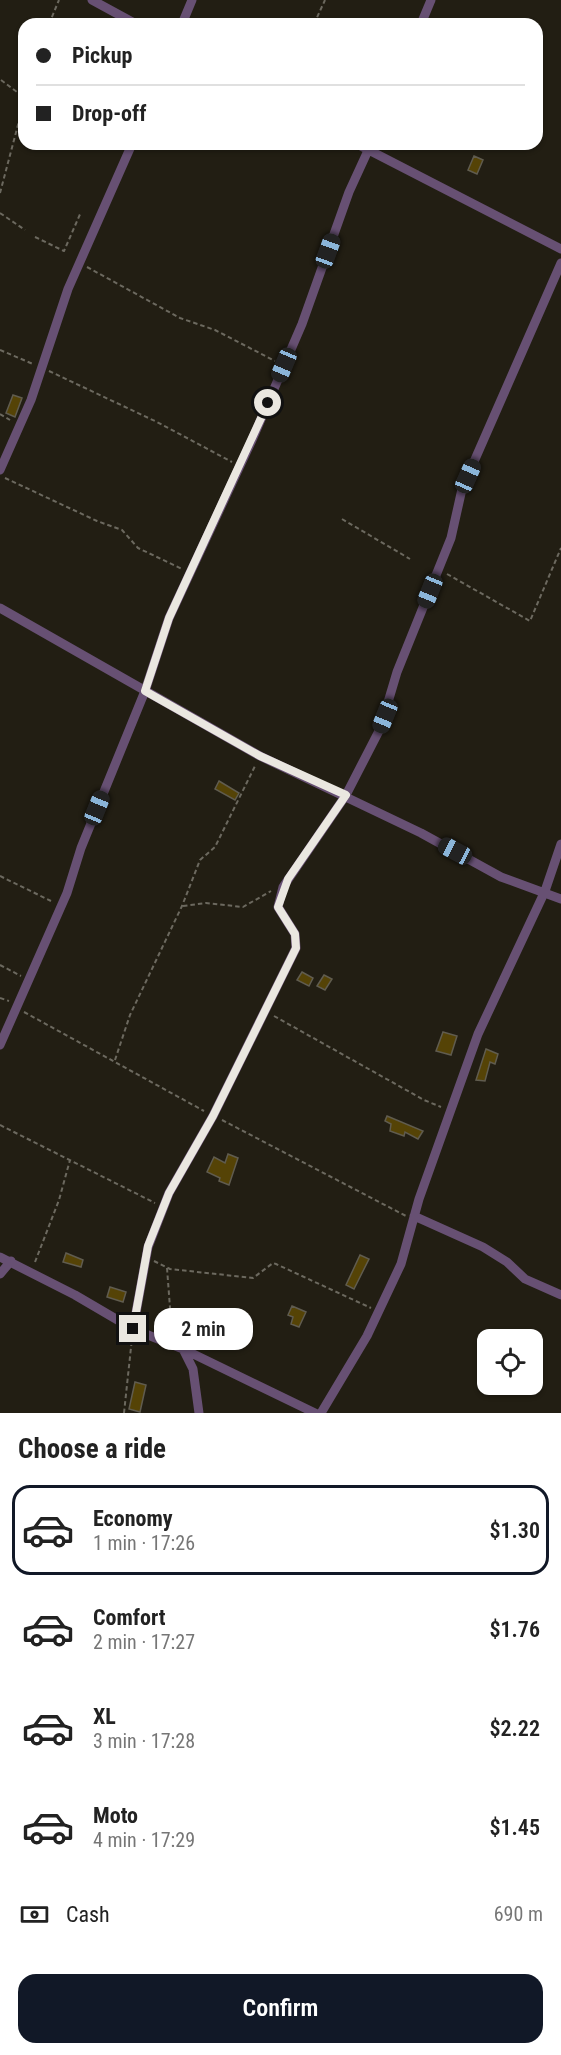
<!DOCTYPE html>
<meta charset="utf-8">
<style>
:root{--surface:#fff;--page:#f6f6f6;--text:#222;--muted:#767676;--line:#e0e0e0;--accent:#111827}
body{margin:0;font-family:"Roboto Condensed",sans-serif;background:var(--page);color:var(--text);height:100vh;display:flex;flex-direction:column;font-size:22px;white-space:nowrap}
*{box-sizing:border-box;margin:0}
p{font-size:20px;color:var(--muted)}
.icon{flex:none;width:33px;height:33px;fill:none;stroke:currentColor;stroke-width:2;stroke-linecap:round;stroke-linejoin:round}
.map{position:relative;height:1413px;overflow:hidden}
.details{display:flex;flex-direction:column;background:var(--surface);flex:1}
.details>*{flex:none}
.top-card{position:absolute;left:18px;top:18px;width:525px;height:132px;border-radius:18px;box-shadow:0 2px 4px #0004;display:grid;align-content:center;height:132px;padding:0 18px;background:var(--surface)}
.fabs{position:absolute;left:477px;top:1329px;display:grid;gap:12px}
.fabs a{display:grid;place-items:center;width:66px;height:66px;border-radius:12px;background:var(--surface);box-shadow:0 2px 4px #0004;font-size:30px}
.end{position:absolute;width:27px;height:27px;margin:-14px;border:8px solid #eae7e0;background:#111;box-shadow:0 0 0 3px #111}
.from{border-radius:50%}
.bubble{position:absolute;height:42px;border-radius:18px;background:var(--surface);box-shadow:0 2px 4px #0004;font-size:20px;font-weight:600;line-height:42px;text-align:center}
.car{position:absolute;width:18px;height:36px;margin:-18px -9px;border-radius:8px;box-shadow:0 0 4px 2px #0007;background:linear-gradient(#222 24%,#8ab4d8 0 40%,#222 0 76%,#8ab4d8 0 86%,#222 0)}
.top-card b{display:flex;align-items:center;gap:21px;height:57px;font-size:22px}
.top-card b+b{border-top:2px solid var(--line)}
.top-card i{width:15px;height:15px;background:var(--text)}
ul{padding:0;list-style:none}
li{display:flex;align-items:center;gap:18px;height:90px;margin:0 12px 9px;padding:0 6px;border:3px solid transparent;border-radius:18px}
li div{flex:1}
li b{display:block;font-size:22px}
li em{font-style:normal;font-weight:600}
li.on{border-color:var(--accent)}
li>.icon{width:54px;height:54px;stroke-width:1.5}
h2{padding:0 18px;font-size:27px;line-height:72px}
.pay{display:flex;align-items:center;gap:15px;height:66px;padding:0 18px;font-size:22px}
.pay p{margin-inline-start:auto}
.primary-button{display:flex;gap:12px;margin-top:auto;padding:12px 18px}
.primary-button a{flex:1;height:69px;border-radius:18px;background:var(--accent);color:#fff;font-size:24px;font-weight:600;line-height:69px;text-align:center}
.map>svg:first-child{display:block}
.building{fill:#554306;stroke:#605c4f;stroke-width:1.5}
.lines{fill:none;stroke-linecap:round;stroke-linejoin:round}
.path{stroke:#6c695f;stroke-width:2;stroke-dasharray:4.5 3;stroke-linecap:butt}
.street{stroke:#675073;stroke-width:9}
.route{stroke:#eae7e0;stroke-width:8}
</style>
<div class="map">
<svg width="561" height="1413" viewBox="0 0 561 1413">
<rect width="100%" height="100%" fill="#221e13"/>
<path class="building" d="M474 156 483 160 477 174 468 170Z
M13 395 22 398 15 417 6 413Z
M219 781 239 793 235 800 215 789Z
M302 972 313 978 309 986 297 980Z
M324 975 332 979 325 990 317 986Z
M443 1032 457 1036 451 1055 436 1051Z
M486 1049 498 1054 495 1064 490 1062 485 1081 476 1080Z
M387 1116 423 1131 418 1139 405 1132 404 1136 390 1131 391 1124 385 1121Z
M228 1154 238 1158 229 1185 219 1181 220 1178 207 1172 214 1157 225 1163Z
M66 1253 83 1260 81 1267 63 1262Z
M360 1255 369 1259 354 1289 346 1285Z
M110 1287 126 1292 123 1302 107 1297Z
M292 1306 306 1312 299 1327 291 1324 293 1317 288 1315Z
M135 1382 146 1385 140 1412 129 1409Z"/>
<g class="lines">
<path class="path" d="M49 24 59 0
M314 24 325 0
M1 80 21 95
M0 193 24 102
M0 213 25 230
M35 237 64 251 81 212
M87 267 180 318 215 330 275 361
M0 350 33 364
M49 371 157 422 232 462
M0 414 10 420
M5 478 97 521 122 530 138 548 182 569
M342 519 410 559
M447 574 530 621 561 548
M0 876 51 901
M183 906 206 903 243 907 271 891
M0 965 21 976
M0 998 9 1001
M24 1012 204 1111
M274 1016 424 1100 441 1107
M115 1060 130 1015 182 906 200 860 215 847 256 764
M222 1120 406 1216
M0 1125 155 1203
M154 1261 170 1269 253 1278 273 1263 276 1264 371 1308
M35 1262 59 1200 70 1160
M167 1268 172 1334
M124 1413 132 1338"/>
<path class="street" d="M92 0 136 24
M182 24 192 0
M421 24 431 0
M357 144 561 249
M0 470 31 400 68 289 132 144
M0 608 260 756 421 833 501 877 561 899
M0 1045 67 893 81 848 145 691 169 618 252 440 302 324 349 192 371 144
M414 1216 483 1247 507 1262 525 1279 561 1295
M0 1257 75 1295 133 1329 183 1349 315 1413
M0 1274 11 1261
M133 1329 148 1247 169 1193 213 1116 296 948 295 934 278 907 283 887 346 795 380 729 397 672 451 538 462 489 561 263
M183 1349 193 1369 199 1413
M321 1413 367 1336 401 1264 419 1199 478 1034 545 891 561 844"/>
</g>
<g class="lines">
<path class="route" d="M133 1329 148 1246 169 1193 213 1116 296 948 295 934 278 907 288 879 346 795 260 756 145 691 169 618 268 403"/>
</g>
</svg>
<div class="fabs">
<a><svg class="icon" aria-label="locate" viewBox="0 0 24 24"><circle cx="12" cy="12" r="6"/><path d="M12 2v4M12 18v4M2 12h4M18 12h4"/></svg></a>
</div>
<i class="end from" style="left:268px;top:403px"></i>
<i class="end" style="left:133px;top:1329px"></i>
<div class="bubble" style="left:154px;top:1308px;width:99px">2 min</div>
<i class="car" style="left:328px;top:251px;rotate:20deg"></i>
<i class="car" style="left:284px;top:365px;rotate:203deg"></i>
<i class="car" style="left:468px;top:476px;rotate:24deg"></i>
<i class="car" style="left:430px;top:591px;rotate:202deg"></i>
<i class="car" style="left:385px;top:716px;rotate:202deg"></i>
<i class="car" style="left:97px;top:808px;rotate:22deg"></i>
<i class="car" style="left:455px;top:851px;rotate:298deg"></i>
<div class="top-card">
<b><i class="from"></i>Pickup</b>
<b><i></i>Drop-off</b>
</div>
</div>
<section class="details">
<h2>Choose a ride</h2>
<ul>
<li class="on"><svg class="icon" aria-label="car" viewBox="0 0 24 24"><path d="M5 17H2v-5l4-1 3-4h7l3 4 3 1v5h-3M9 17h6M6 11h13"/><circle cx="7" cy="17" r="2"/><circle cx="17" cy="17" r="2"/></svg><div><b>Economy</b><p>1 min · 17:26</p></div><em>$1.30</em></li>
<li><svg class="icon" aria-label="car" viewBox="0 0 24 24"><path d="M5 17H2v-5l4-1 3-4h7l3 4 3 1v5h-3M9 17h6M6 11h13"/><circle cx="7" cy="17" r="2"/><circle cx="17" cy="17" r="2"/></svg><div><b>Comfort</b><p>2 min · 17:27</p></div><em>$1.76</em></li>
<li><svg class="icon" aria-label="car" viewBox="0 0 24 24"><path d="M5 17H2v-5l4-1 3-4h7l3 4 3 1v5h-3M9 17h6M6 11h13"/><circle cx="7" cy="17" r="2"/><circle cx="17" cy="17" r="2"/></svg><div><b>XL</b><p>3 min · 17:28</p></div><em>$2.22</em></li>
<li><svg class="icon" aria-label="car" viewBox="0 0 24 24"><path d="M5 17H2v-5l4-1 3-4h7l3 4 3 1v5h-3M9 17h6M6 11h13"/><circle cx="7" cy="17" r="2"/><circle cx="17" cy="17" r="2"/></svg><div><b>Moto</b><p>4 min · 17:29</p></div><em>$1.45</em></li>
</ul>
<div class="pay"><svg class="icon" aria-label="cash" viewBox="0 0 24 24"><path d="M3 7h18v10H3z"/><circle cx="12" cy="12" r="2"/></svg>Cash<p>690 m</p></div>
<div class="primary-button"><a>Confirm</a></div>
</section>
